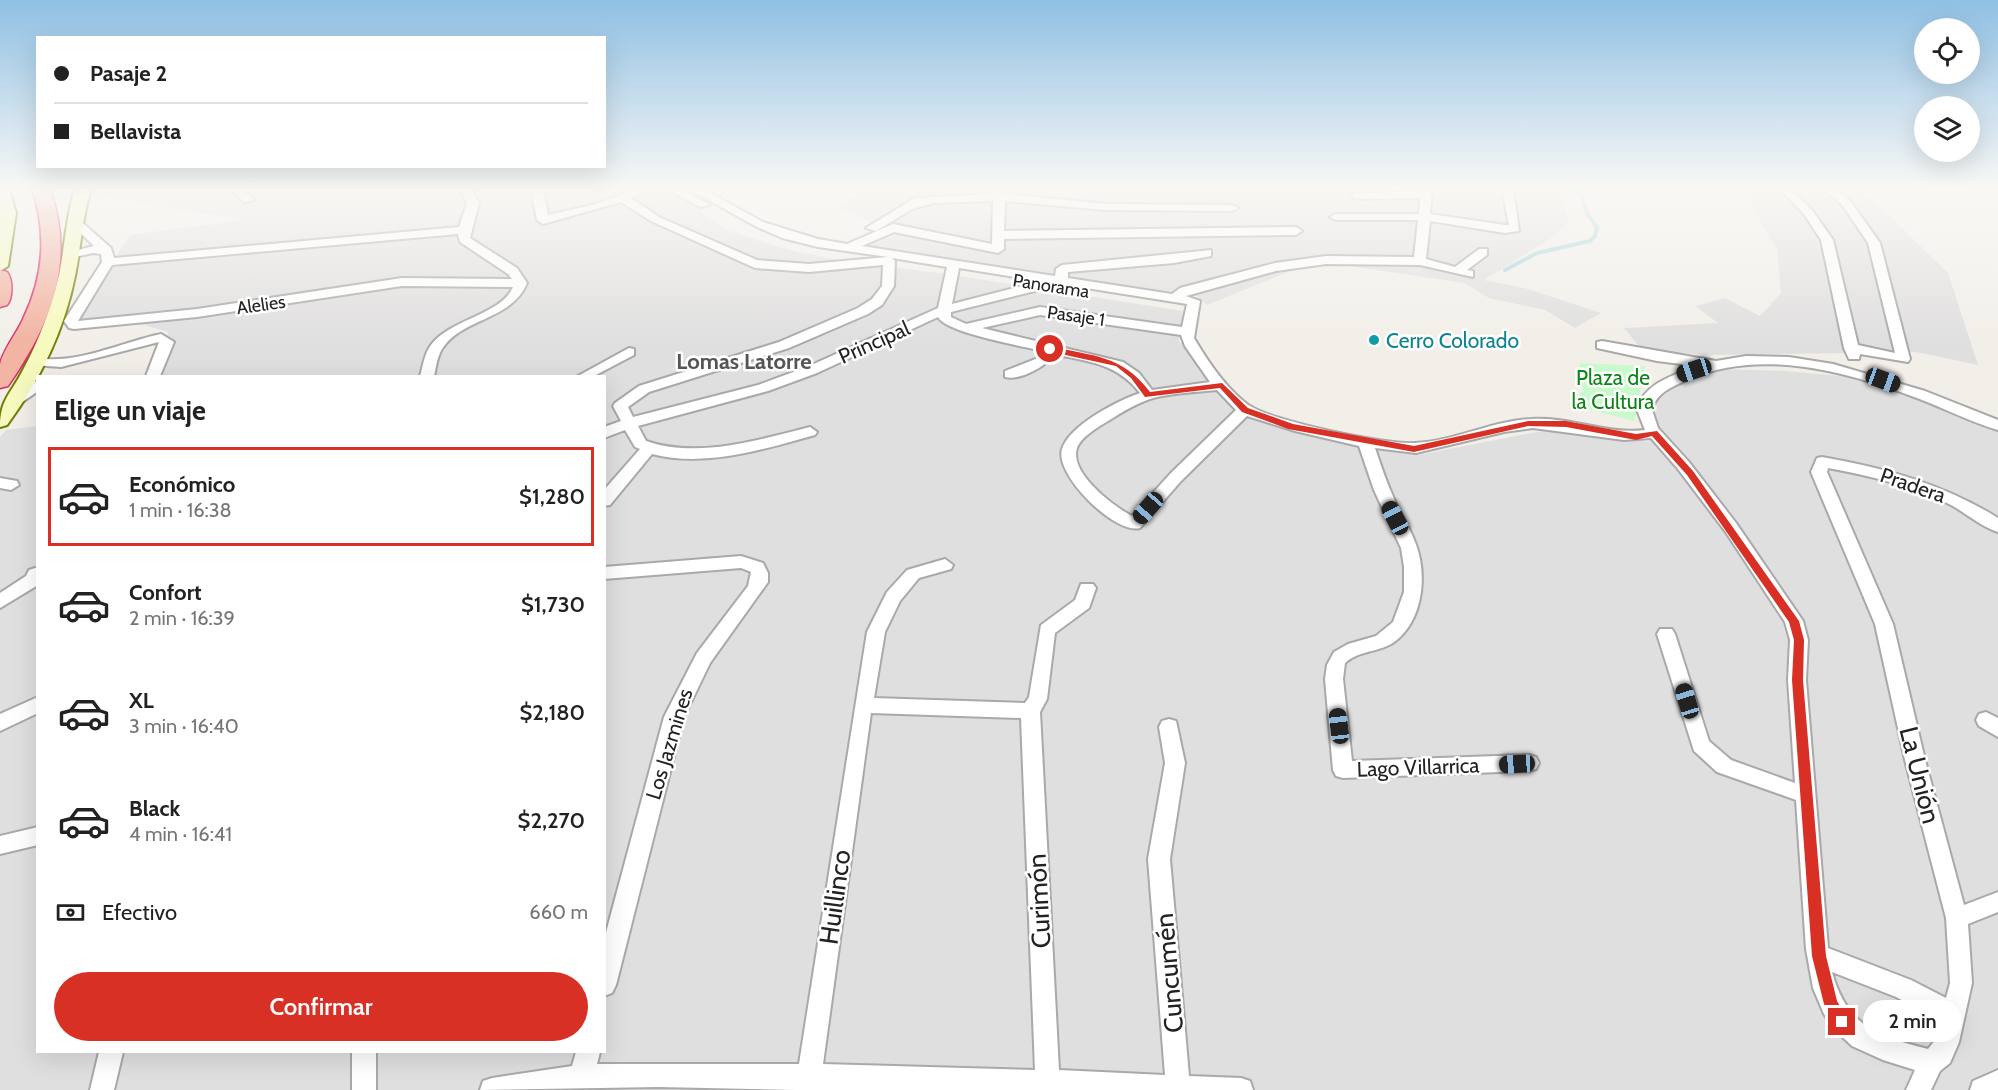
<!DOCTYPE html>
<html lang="es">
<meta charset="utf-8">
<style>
:root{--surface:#fff;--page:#f2f2f2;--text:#222;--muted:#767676;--line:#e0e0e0;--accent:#d93025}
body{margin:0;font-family:Cabin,sans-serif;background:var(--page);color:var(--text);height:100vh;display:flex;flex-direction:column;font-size:22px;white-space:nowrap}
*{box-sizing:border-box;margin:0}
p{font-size:20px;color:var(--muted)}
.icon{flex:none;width:33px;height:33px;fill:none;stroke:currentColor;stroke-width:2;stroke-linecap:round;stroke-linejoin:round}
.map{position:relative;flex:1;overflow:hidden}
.panel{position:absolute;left:36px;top:375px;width:570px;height:678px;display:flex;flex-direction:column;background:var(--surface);border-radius:0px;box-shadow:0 6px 24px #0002}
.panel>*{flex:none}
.banner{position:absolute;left:36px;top:36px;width:570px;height:132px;border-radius:0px;box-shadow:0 6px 24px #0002;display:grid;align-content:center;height:132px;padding:0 18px;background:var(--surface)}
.buttons{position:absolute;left:1914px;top:18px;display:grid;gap:12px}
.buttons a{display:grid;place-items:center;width:66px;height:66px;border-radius:50%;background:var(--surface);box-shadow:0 6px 24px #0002;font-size:30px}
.end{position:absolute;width:27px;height:27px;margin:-14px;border:8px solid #d93025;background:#fff;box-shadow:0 0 0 3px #fff}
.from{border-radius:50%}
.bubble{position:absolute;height:42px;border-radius:21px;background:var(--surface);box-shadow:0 6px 24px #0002;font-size:20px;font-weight:600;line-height:42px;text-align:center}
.car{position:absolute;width:18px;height:36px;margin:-18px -9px;border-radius:8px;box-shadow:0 0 4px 2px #0007;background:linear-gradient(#222 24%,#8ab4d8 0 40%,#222 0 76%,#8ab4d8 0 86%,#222 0)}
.banner b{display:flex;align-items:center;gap:21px;height:57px;font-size:22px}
.banner b+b{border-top:2px solid var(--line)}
.banner i{width:15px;height:15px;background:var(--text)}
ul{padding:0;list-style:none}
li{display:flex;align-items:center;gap:18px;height:99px;margin:0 12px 9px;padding:0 6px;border:3px solid transparent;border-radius:0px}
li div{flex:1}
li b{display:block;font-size:22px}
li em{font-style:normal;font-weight:600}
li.selected{border-color:var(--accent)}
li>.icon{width:54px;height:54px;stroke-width:1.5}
h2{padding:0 18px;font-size:27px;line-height:72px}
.pay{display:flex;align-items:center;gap:15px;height:66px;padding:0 18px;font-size:22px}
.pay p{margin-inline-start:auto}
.action{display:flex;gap:12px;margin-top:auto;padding:12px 18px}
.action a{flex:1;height:69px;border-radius:36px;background:var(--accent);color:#fff;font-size:24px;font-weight:600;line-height:69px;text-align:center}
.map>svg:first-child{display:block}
.residential{fill:#e0dfdf}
.park{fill:#c8facc}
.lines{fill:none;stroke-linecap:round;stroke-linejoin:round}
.stream{stroke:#aad3df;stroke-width:4}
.minor-casing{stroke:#a9a9a9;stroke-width:4}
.secondary-casing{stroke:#707d05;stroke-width:4}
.trunk-casing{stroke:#dc2a67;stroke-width:3}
.minor{fill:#fff;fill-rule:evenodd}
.secondary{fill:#f7fabf;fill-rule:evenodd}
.trunk{fill:#f2b4a3;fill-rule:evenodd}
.route{fill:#d93025}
.culture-dot{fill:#0f9aa8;stroke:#fff;stroke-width:2}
.labels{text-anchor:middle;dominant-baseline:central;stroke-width:5;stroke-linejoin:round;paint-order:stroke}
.far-street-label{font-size:18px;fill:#222;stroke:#fff}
.culture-label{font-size:21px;fill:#0d838f;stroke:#fff;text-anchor:start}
.street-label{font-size:21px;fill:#222;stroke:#fff}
.park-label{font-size:21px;fill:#0c8416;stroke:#fff}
.neighbourhood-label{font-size:22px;font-weight:bold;fill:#555;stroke:#fff}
.near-street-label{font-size:26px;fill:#222;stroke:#fff}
</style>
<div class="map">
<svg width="1998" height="1090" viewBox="0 0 1998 1090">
<rect width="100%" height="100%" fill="#f2efe9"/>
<path class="residential" d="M103 189H722L692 205 727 230 785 249 838 260 953 275 1183 311 1179 341 1230 406 1255 421 1419 455 1557 428 1649 442V405L1691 377 1717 369 1786 371 1862 378 1900 388 1998 429V1090H0V437L6 430 37 426 38 1052H604V376H145L169 332 126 320 72 324 130 235 244 220 110 198Z
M859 189H1559L1569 222 1548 240 1484 280 1528 289 1601 313 1575 328 1545 310 1489 298 1464 283 1315 261 1207 305 1195 294 1098 283 866 246 871 222 837 207Z
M1738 189H1862L1948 273 1978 365 1916 352 1712 355 1643 351 1624 328 1718 323 1695 306 1725 298 1760 316 1781 293 1777 249 1747 198Z"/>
<path class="park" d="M1580 363 1645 366 1634 421 1568 404 1583 391Z"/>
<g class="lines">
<path class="stream" d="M1505 270 1537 253 1590 241 1595 236 1597 227 1588 215 1579 189"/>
<g class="minor-casing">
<path id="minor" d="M231 189H243L254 200 244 202Z
M460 189H471L479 203 470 238 517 268 527 283C511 321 463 317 442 349 437 357 436 368 434 376H420C423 366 424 354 431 345 450 319 501 315 513 287L402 286 197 317 74 329 69 328 64 321 102 262 101 254 93 253 66 259V253L94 246 69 222V218H77L111 248 114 258 459 227 467 203ZM458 234 460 242 508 274 512 279 402 278 197 309 78 321 112 265Z
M531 189H543L548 215 592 205 637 189H651L631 198 659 217 757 260 809 264 888 257 818 247 782 238 755 226 689 189H703L763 222 818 239 847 244 893 224 992 244 993 201 934 203 912 209 876 231 866 228 915 198 993 194 994 189H1004L1005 194 1106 204 1232 205 1238 208 1232 211 1106 210 1005 201 1004 231 1296 227 1302 231 1296 235 1004 239V249L998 253 894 232 862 246 1055 276 1056 269 1062 265 1211 250V256L1174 263 1068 272V278L1172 294 1180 288 1275 263 1326 256 1414 257 1418 220H1336L1330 217 1336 214H1419L1420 198 1357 199 1353 198V194L1421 191 1422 189H1432L1430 214 1505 225H1509L1502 189H1513L1519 231 1505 233 1430 221 1426 259 1455 267 1479 249H1487V255L1467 270 1473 271V277L1420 265 1326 264 1276 271 1186 296 1200 301 1194 338C1208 362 1226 388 1247 404 1270 421 1386 445 1415 443 1455 441 1492 421 1531 419 1569 416 1607 435 1645 430L1637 410C1643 383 1675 375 1697 366L1657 361 1597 348V342L1602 341 1716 361 1746 356 1789 357 1833 364 1925 391 1998 420V430C1970 422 1944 408 1917 398 1846 371 1761 348 1689 379 1674 386 1656 392 1652 410L1658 428 1689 462 1736 523 1803 621 1808 640 1806 680 1828 948 1911 980 1946 998 1950 983 1946 918 1905 760 1875 624 1811 472 1817 458 1822 457C1885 468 1943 484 1998 518V532C1981 527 1965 512 1949 504 1911 485 1870 476 1828 468L1827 472 1893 624 1925 760 1964 905 1998 892V912L1968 924 1972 983 1959 1042 1950 1063 1940 1071 1931 1090H1906L1915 1070 1883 1060 1852 1046 1834 1029 1824 1014 1813 988 1806 949 1796 800 1717 772 1694 751 1657 634 1660 629H1672L1675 634 1709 741 1731 760 1795 783 1788 680 1790 640 1785 622 1725 531 1678 469 1651 438 1624 440 1533 428 1504 432 1416 453 1375 448C1381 466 1387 484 1395 501 1401 515 1410 528 1415 542 1427 572 1424 615 1399 638 1384 653 1360 649 1345 663L1343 679 1352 761 1529 755 1536 757 1539 763 1536 769 1529 771 1343 778 1336 776 1333 770 1325 679 1327 665 1334 652 1348 644 1376 636 1393 622 1404 592V567L1401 548 1374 490 1359 446 1295 431 1247 416 1181 481 1140 528C1115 535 1054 474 1062 449 1070 425 1117 401 1140 393 1117 363 1089 362 1054 354 1047 366 1020 381 1005 377V371L1038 358 1042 351C1023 346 946 333 938 317L817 373 768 391 638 426 646 441C698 459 758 440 810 427L817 432 815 435C765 449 705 468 652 454L610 505 604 506V490L640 449 635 447 625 430 604 438V427L621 421 613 406 615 403 639 386 779 342 858 308 872 299 882 286 883 265 809 272 755 268 651 221 621 202 543 224 537 220ZM892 258 947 267 938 308 807 367 758 385 633 417 628 407 649 392 789 348 868 314 882 305 894 286 895 261ZM959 268 1034 280 1030 284 952 304ZM1042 281 1187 304 1182 327 1040 307 966 324 951 317V312L1039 290ZM1040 315 1181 335 1185 346 1210 382 1152 390 1139 373 1123 362 982 328ZM1217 390 1236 410 1171 473 1132 516C1113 506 1069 473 1077 448 1081 437 1098 427 1108 421 1122 412 1137 403 1153 398 1173 393 1196 392 1217 390ZM1832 972 1896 997 1940 1021 1936 1039 1928 1049C1878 1036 1847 1027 1832 972Z
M667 189H681L710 205 700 207Z
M1780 189H1791L1812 210 1833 240 1858 345 1895 353 1868 243 1843 206 1823 189H1835L1851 202 1880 243 1910 359 1908 362 1860 354 1859 359H1849L1844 348 1821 240 1804 214Z
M161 334 174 342 160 376H146L159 342 61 367 32 365 30 362 37 358C77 365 122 342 161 334Z
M629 348 634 349V355L594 376H578Z
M38 380V391L21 403H11L9 400 11 397Z
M0 478 17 481 19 485 11 490 0 488Z
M741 556 763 563 768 573V582L710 663 684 717 616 985 612 993 604 996V940L664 717 697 653 748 586 751 572 741 568 604 579V567Z
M945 559 953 565 951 569 919 578 900 601 885 632 874 698 1025 703 1029 697 1041 625 1075 600 1081 584H1093L1096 588 1089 608 1055 633 1047 699 1040 712 1059 1070 1165 1075 1148 859 1165 763 1159 727 1162 721 1169 719 1176 721 1185 763 1170 859 1189 1076 1241 1078 1250 1081 1253 1090H795L659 1087 480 1090 483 1081 492 1078 572 1066 576 1052H600L597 1064H799L867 632 887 592 907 570ZM871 713 1021 718 1035 1070 823 1064Z
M35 568 38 569V585L0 608V593L26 576 29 570Z
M38 697V713L0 731V714Z
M1986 712 1998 718V737L1979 726 1976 720 1979 714Z
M38 827V845L0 854V836Z
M99 1052H123L114 1090H90Z
M352 1052H376V1090H352Z
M1998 1070V1090H1970L1973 1081Z"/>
</g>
<g class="secondary-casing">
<path id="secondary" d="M0 189H9L16 213 8 266 0 271Z
M75 189H91C82 217 81 247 75 276 64 331 40 380 7 425L0 427C0 399 11 394 23 370 39 340 51 308 59 275 65 246 66 217 75 189Z"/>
</g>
<g class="trunk-casing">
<path id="trunk" d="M32 189H50C76 263 51 324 8 386L0 388C0 380 0 372 0 365 2 351 17 333 23 319 44 276 47 234 32 189Z
M0 270 7 272C13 279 13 298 7 305L0 307Z"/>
</g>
<use href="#minor" class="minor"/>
<use href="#secondary" class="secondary"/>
<use href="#trunk" class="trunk"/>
</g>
<linearGradient id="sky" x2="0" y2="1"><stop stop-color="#8fc0e4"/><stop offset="0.55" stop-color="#f9f8f5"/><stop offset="1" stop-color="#f9f8f5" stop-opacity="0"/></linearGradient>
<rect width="1998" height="341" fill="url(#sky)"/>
<path class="route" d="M1050 346C1094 357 1121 354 1150 392L1222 383 1248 408 1293 424 1414 446 1528 421H1566L1636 434 1657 431 1693 471 1799 621 1804 640 1803 680 1826 956 1837 1001 1849 1022 1847 1027H1837L1824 1004 1812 956 1792 680 1794 640 1789 622 1687 475 1652 436 1636 440 1566 427 1528 426 1414 452 1288 429 1242 412 1220 388 1145 397 1131 378 1116 366 1047 351Z"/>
<circle class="culture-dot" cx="1374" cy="340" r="6"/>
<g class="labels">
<g class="far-street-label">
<text transform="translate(1051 286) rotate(9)">Panorama</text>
<text transform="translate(261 305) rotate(-8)">Alelies</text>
<text transform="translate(1076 316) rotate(8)">Pasaje 1</text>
</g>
<g class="culture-label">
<text x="1386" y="340">Cerro Colorado</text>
</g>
<g class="street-label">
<text transform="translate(874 342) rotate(-24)">Principal</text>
<text transform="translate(1913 485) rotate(19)">Pradera</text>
<text transform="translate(669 744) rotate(-73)">Los Jazmines</text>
<text transform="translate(1418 767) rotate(-2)">Lago Villarrica</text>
</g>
<g class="park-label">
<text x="1613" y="377">Plaza de<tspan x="1613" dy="24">la Cultura</tspan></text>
</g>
<g class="neighbourhood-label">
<text x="744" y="361">Lomas Latorre</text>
</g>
<g class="near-street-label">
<text transform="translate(1920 775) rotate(76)">La Unión</text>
<text transform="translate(835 897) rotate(-82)">Huillinco</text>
<text transform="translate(1039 901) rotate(-93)">Curimón</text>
<text transform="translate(1169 973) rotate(-95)">Cuncumén</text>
</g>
</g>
</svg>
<div class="buttons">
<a><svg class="icon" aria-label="locate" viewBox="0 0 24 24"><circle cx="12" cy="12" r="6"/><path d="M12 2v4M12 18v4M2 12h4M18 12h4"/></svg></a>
<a><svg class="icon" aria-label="layers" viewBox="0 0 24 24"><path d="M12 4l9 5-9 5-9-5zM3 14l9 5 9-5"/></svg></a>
</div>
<i class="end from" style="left:1050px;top:349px"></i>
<i class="end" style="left:1842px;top:1022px"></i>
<div class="bubble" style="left:1863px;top:1000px;width:99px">2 min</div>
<i class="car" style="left:1694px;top:370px;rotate:252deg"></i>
<i class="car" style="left:1883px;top:380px;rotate:110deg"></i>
<i class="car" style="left:1148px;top:508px;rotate:221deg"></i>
<i class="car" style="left:1395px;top:518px;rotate:332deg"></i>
<i class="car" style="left:1687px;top:701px;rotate:343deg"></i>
<i class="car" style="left:1339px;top:726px;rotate:353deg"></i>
<i class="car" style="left:1517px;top:764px;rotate:267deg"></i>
<div class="banner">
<b><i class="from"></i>Pasaje 2</b>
<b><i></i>Bellavista</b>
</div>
<section class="panel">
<h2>Elige un viaje</h2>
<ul>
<li class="selected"><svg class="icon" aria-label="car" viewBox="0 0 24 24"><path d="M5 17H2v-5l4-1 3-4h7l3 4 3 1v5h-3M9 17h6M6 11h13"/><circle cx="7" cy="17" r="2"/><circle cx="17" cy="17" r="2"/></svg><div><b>Económico</b><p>1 min · 16:38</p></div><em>$1,280</em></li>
<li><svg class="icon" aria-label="car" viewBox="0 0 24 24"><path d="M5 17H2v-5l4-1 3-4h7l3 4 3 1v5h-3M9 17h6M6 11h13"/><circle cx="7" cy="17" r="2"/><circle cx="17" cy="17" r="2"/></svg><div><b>Confort</b><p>2 min · 16:39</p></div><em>$1,730</em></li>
<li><svg class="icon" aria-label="car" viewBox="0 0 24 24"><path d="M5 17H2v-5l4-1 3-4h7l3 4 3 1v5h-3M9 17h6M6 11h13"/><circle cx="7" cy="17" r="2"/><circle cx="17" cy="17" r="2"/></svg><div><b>XL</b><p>3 min · 16:40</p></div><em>$2,180</em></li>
<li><svg class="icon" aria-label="car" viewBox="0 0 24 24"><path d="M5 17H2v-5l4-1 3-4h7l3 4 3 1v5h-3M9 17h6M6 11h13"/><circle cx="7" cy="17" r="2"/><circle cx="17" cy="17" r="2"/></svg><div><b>Black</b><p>4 min · 16:41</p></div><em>$2,270</em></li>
</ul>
<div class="pay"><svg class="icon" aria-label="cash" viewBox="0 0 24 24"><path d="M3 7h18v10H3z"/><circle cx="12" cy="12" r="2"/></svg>Efectivo<p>660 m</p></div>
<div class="action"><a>Confirmar</a></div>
</section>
</div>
